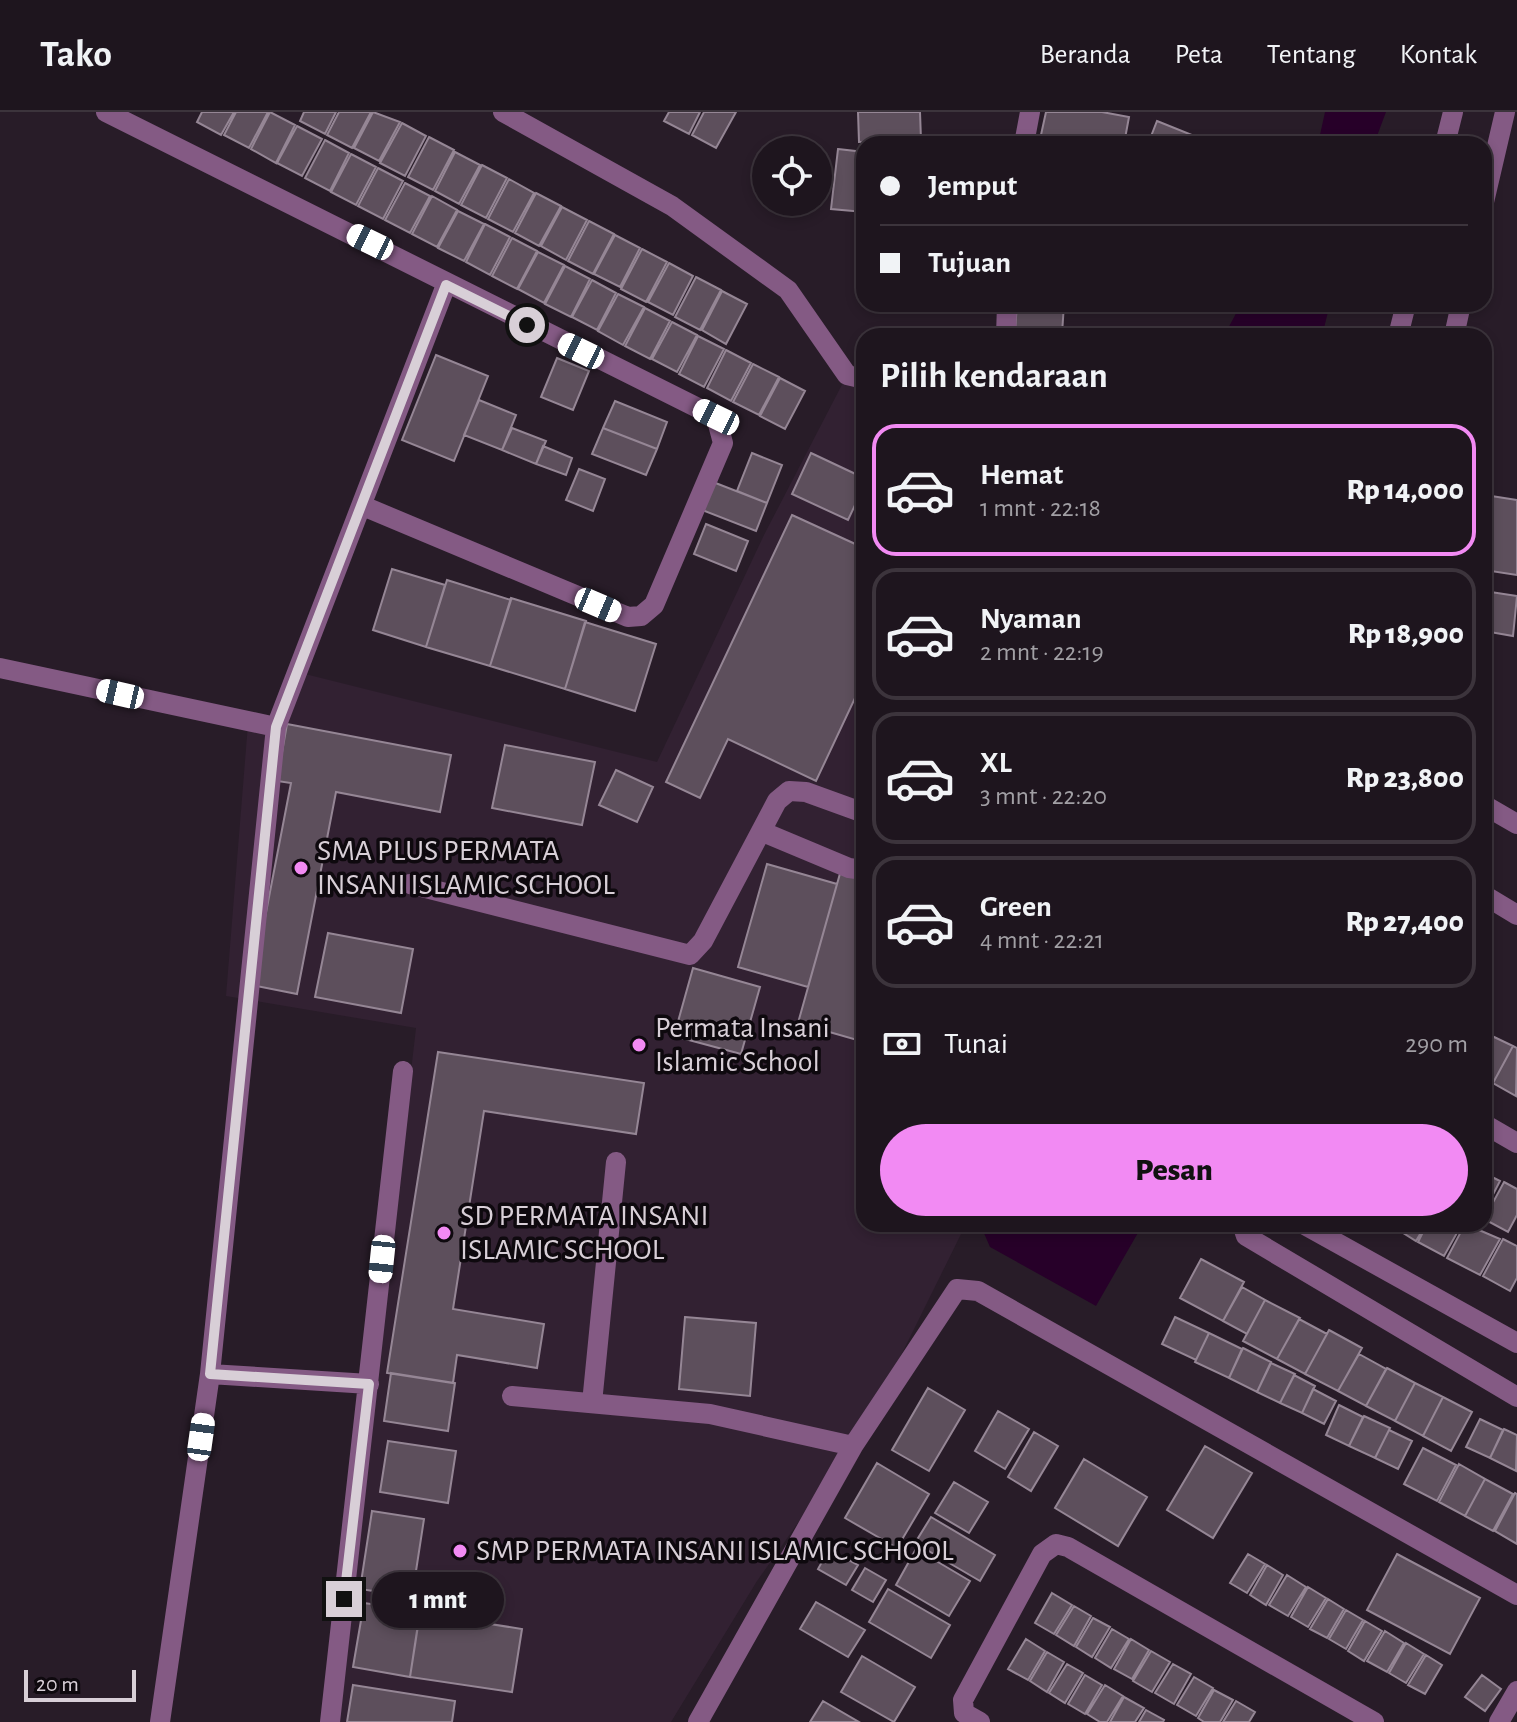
<!DOCTYPE html>
<html lang="id">
<meta charset="utf-8">
<style>
:root{--surface:#1e151e;--page:#2b222b;--text:#f1f3f6;--muted:#a19fa4;--line:#3c343c;--accent:#f28af3}
body{margin:0;font-family:"Alegreya Sans",sans-serif;background:var(--page);color:var(--text);height:100vh;display:flex;flex-direction:column;font-size:30px;white-space:nowrap}
*{box-sizing:border-box;margin:0}
p{font-size:26px;color:var(--muted)}
.icon{flex:none;width:44px;height:44px;fill:none;stroke:currentColor;stroke-width:2;stroke-linecap:round;stroke-linejoin:round}
.map{position:relative;flex:1;overflow:hidden}
.drawer{position:absolute;left:856px;top:216px;width:636px;height:904px;display:flex;flex-direction:column;background:var(--surface);border-radius:24px;box-shadow:0 4px 12px #0003,0 0 0 2px var(--line)}
.drawer>*{flex:none}
.guide{position:absolute;left:856px;top:24px;width:636px;height:176px;border-radius:24px;box-shadow:0 4px 12px #0003,0 0 0 2px var(--line);display:grid;align-content:center;height:176px;padding:0 24px;background:var(--surface)}
.tools{position:absolute;left:752px;top:24px;display:grid;gap:16px}
.tools a{display:grid;place-items:center;width:80px;height:80px;border-radius:50%;background:var(--surface);box-shadow:0 4px 12px #0003,0 0 0 2px var(--line);font-size:40px}
.scale{position:absolute;left:24px;bottom:20px;width:112px;box-sizing:border-box;padding-left:8px;border:4px solid #d8cfd7;border-top:0;font-size:22px;line-height:28px;white-space:nowrap;color:#d8cfd7;-webkit-text-stroke:6px #0e090e;paint-order:stroke}
.end{position:absolute;width:36px;height:36px;margin:-18px;border:10px solid #d8cfd7;background:#111;box-shadow:0 0 0 4px #111}
.from{border-radius:50%}
.bubble{position:absolute;height:56px;border-radius:28px;background:var(--surface);box-shadow:0 4px 12px #0003,0 0 0 2px var(--line);font-size:26px;font-weight:800;line-height:56px;text-align:center}
.car{position:absolute;width:24px;height:48px;margin:-24px -12px;border-radius:10px;box-shadow:0 0 6px 2px #0007;background:linear-gradient(#fff 24%,#345 0 40%,#fff 0 76%,#345 0 86%,#fff 0)}
.guide b{display:flex;align-items:center;gap:28px;height:76px;font-size:30px}
.guide b+b{border-top:2px solid var(--line)}
.guide i{width:20px;height:20px;background:var(--text)}
ul{padding:0;list-style:none}
li{display:flex;align-items:center;gap:24px;height:132px;margin:0 16px 12px;padding:0 8px;border:4px solid var(--line);border-radius:24px}
li div{flex:1}
li b{display:block;font-size:30px}
li em{font-style:normal;font-weight:800}
li.selected{border-color:var(--accent)}
li>.icon{width:72px;height:72px;stroke-width:1.5}
h2{padding:0 24px;font-size:36px;line-height:96px}
.pay{display:flex;align-items:center;gap:20px;height:88px;padding:0 24px;font-size:30px}
.pay p{margin-inline-start:auto}
.primary-button{display:flex;gap:16px;margin-top:auto;padding:16px 24px}
.primary-button a{flex:1;height:92px;border-radius:48px;background:var(--accent);color:#111;font-size:32px;font-weight:800;line-height:92px;text-align:center}
header{display:flex;align-items:center;gap:48px;box-sizing:border-box;height:112px;padding:0 40px;background:var(--surface);border-bottom:2px solid var(--line)}
header strong{font-size:38px}
nav{display:flex;gap:44px;margin-inline-start:auto;font-size:28px}
.map>svg:first-child{display:block}
.built{fill:#322132}
.water{fill:#270029}
.building{fill:#5d4f5c;stroke:#958695;stroke-width:2}
.lines{fill:none;stroke-linecap:round;stroke-linejoin:round}
.minor{stroke:#845a84;stroke-width:20}
.route{stroke:#d8cfd7;stroke-width:10}
.poi-dot{fill:#f28af3;stroke:#0e090e;stroke-width:3}
.labels{text-anchor:middle;dominant-baseline:central;stroke-width:7;stroke-linejoin:round;paint-order:stroke}
.poi-label{font-size:30px;fill:#d8cfd7;stroke:#0e090e;text-anchor:start}
</style>
<header>
<strong>Tako</strong>
<nav><a>Beranda</a><a>Peta</a><a>Tentang</a><a>Kontak</a></nav>
</header>
<div class="map">
<svg width="1517" height="1610" viewBox="0 0 1517 1610">
<rect width="100%" height="100%" fill="#281c28"/>
<path class="built" d="M847 263 864 267V1112H966L866 1314 757 1469 671 1610H336L416 916 226 884 248 612 269 607 301 561 657 650 764 423Z"/>
<path class="water" d="M1325 0H1386L1374 32H1318Z
M1241 192H1330L1322 224H1224Z
M980 1112H1143L1096 1194 990 1135Z"/>
<path class="building" d="M202 0H234L221 23 197 10Z
M236 0H268L249 36 224 23Z
M270 0 295 13 276 51 251 37Z
M304 0H336L325 22 300 9Z
M339 0H371L352 36 327 23Z
M373 0 400 10 379 49 354 36Z
M669 0H700L689 22 664 9Z
M704 0H736L716 36 692 23Z
M858 0H920L921 28 859 30Z
M1046 0H1102L1129 5 1124 32H1039Z
M1157 9 1197 25 1194 32H1148Z
M402 11 426 24 405 64 380 51Z
M297 14 322 27 302 64 277 51Z
M429 25 454 38 433 78 408 65Z
M325 28 349 41 330 79 305 66Z
M838 37 864 40V100L831 97Z
M455 40 480 53 459 92 435 79Z
M351 42 376 55 356 93 331 80Z
M482 53 507 66 486 106 461 93Z
M378 56 403 69 383 107 358 94Z
M509 67 534 81 513 120 488 107Z
M405 71 430 84 410 121 385 108Z
M536 81 561 94 539 134 515 121Z
M432 84 457 98 437 135 412 122Z
M562 95 587 108 566 148 541 134Z
M458 99 484 112 464 149 438 136Z
M589 109 614 122 593 162 568 149Z
M485 112 510 125 490 163 466 150Z
M859 118H864V175H857Z
M615 123 640 136 620 175 594 162Z
M512 126 537 139 517 177 492 164Z
M642 137 667 150 646 190 621 177Z
M538 140 564 153 544 191 518 177Z
M669 151 693 164 673 203 648 190Z
M565 154 590 167 571 205 545 192Z
M696 165 721 178 700 218 675 205Z
M592 168 616 181 597 218 572 205Z
M722 179 747 192 726 232 702 218Z
M618 182 644 195 623 233 598 219Z
M1017 192H1064L1062 222 1015 219Z
M645 196 670 209 650 247 625 234Z
M672 210 697 223 677 260 652 247Z
M698 224 724 237 704 275 679 262Z
M726 238 751 251 731 289 707 276Z
M436 243 488 264 454 349 402 328Z
M557 246 589 259 573 298 541 285Z
M753 252 779 265 759 303 733 290Z
M780 266 805 279 785 317 760 304Z
M479 288 516 303 502 338 464 323Z
M615 289 667 310 657 337 603 316Z
M512 316 546 329 536 352 502 338Z
M603 316 657 337 646 363 592 342Z
M543 334 572 346 566 363 536 352Z
M752 341 782 353 767 391 737 379Z
M811 341 864 366V374L848 408 792 382Z
M579 357 605 367 593 399 566 388Z
M713 370 767 391 756 419 702 398Z
M1485 383 1517 388V463L1484 458Z
M792 403 864 436V567L816 669 728 627 700 686 666 670Z
M706 412 748 429 736 459 694 442Z
M392 457 445 473 426 535 373 518Z
M447 468 511 488 490 554 426 535Z
M1484 479 1517 484 1513 524 1484 519Z
M511 486 586 509 565 577 490 554Z
M585 510 656 532 635 599 565 577Z
M287 612 451 643 440 700 336 680 297 882 252 873 291 671 277 669Z
M505 633 595 650 582 713 492 696Z
M616 658 653 675 637 710 599 693Z
M767 752 837 772 808 875 738 855Z
M841 758 864 764V930L798 911Z
M328 821 413 837 401 901 315 885Z
M693 856 760 875 741 942 674 924Z
M1492 924 1513 934 1493 971 1484 967V939Z
M1513 934 1517 936 1516 984 1493 971Z
M438 940 644 971 636 1022 484 999 453 1197 544 1212 537 1256 457 1243 453 1271 387 1261Z
M1484 1061 1500 1069 1484 1100Z
M1504 1070 1517 1077V1103L1508 1120 1484 1107Z
M1389 1112H1426L1416 1129Z
M1427 1112H1462L1444 1144 1418 1130Z
M1465 1112 1500 1127 1480 1163 1447 1146Z
M1503 1127 1517 1134V1166L1510 1179 1483 1164Z
M1201 1147 1244 1170 1223 1209 1180 1186Z
M1242 1175 1265 1188 1247 1222 1223 1209Z
M1265 1188 1300 1206 1277 1247 1243 1229Z
M685 1205 756 1211 750 1284 679 1277Z
M1175 1205 1209 1221 1196 1248 1162 1232Z
M1299 1207 1327 1222 1305 1262 1277 1247Z
M1329 1218 1362 1236 1338 1279 1305 1262Z
M1209 1221 1242 1237 1229 1266 1195 1250Z
M1243 1236 1271 1250 1257 1280 1229 1266Z
M1359 1242 1386 1257 1366 1294 1338 1279Z
M1271 1251 1295 1262 1280 1291 1257 1280Z
M1387 1256 1415 1271 1395 1309 1366 1294Z
M391 1261 455 1271 448 1319 384 1309Z
M1294 1263 1315 1274 1302 1301 1280 1291Z
M1415 1271 1443 1285 1423 1324 1395 1309Z
M928 1276 965 1298 929 1359 892 1338Z
M1313 1277 1336 1289 1324 1312 1302 1301Z
M1443 1285 1472 1300 1451 1339 1423 1324Z
M1339 1293 1363 1305 1349 1334 1326 1323Z
M998 1299 1029 1317 1005 1357 975 1339Z
M1364 1304 1390 1316 1375 1346 1349 1334Z
M1480 1307 1503 1318 1490 1346 1466 1335Z
M1504 1317 1517 1323 1516 1359 1490 1346Z
M1389 1318 1412 1329 1398 1357 1375 1346Z
M1034 1320 1058 1334 1031 1379 1008 1365Z
M388 1329 456 1339 448 1391 380 1380Z
M1205 1334 1252 1361 1213 1426 1167 1398Z
M1423 1336 1456 1353 1437 1389 1404 1372Z
M1084 1347 1147 1385 1118 1434 1055 1396Z
M877 1351 929 1382 897 1436 845 1406Z
M1459 1352 1485 1367 1465 1404 1439 1390Z
M1485 1367 1513 1382 1493 1419 1465 1404Z
M954 1370 988 1390 969 1421 935 1401Z
M1515 1381 1517 1382V1432L1495 1419Z
M372 1399 424 1407 412 1485 360 1477Z
M931 1405 995 1443 980 1469 915 1431Z
M829 1437 858 1453 846 1473 818 1457Z
M916 1437 970 1469 949 1504 896 1473Z
M1248 1442 1265 1452 1247 1481 1230 1471Z
M1397 1442 1480 1486 1450 1542 1367 1498Z
M1267 1453 1283 1463 1266 1493 1250 1483Z
M865 1456 886 1468 873 1490 852 1478Z
M1287 1463 1306 1475 1288 1504 1269 1493Z
M1308 1475 1326 1486 1308 1515 1291 1505Z
M888 1477 950 1513 931 1546 869 1510Z
M1052 1481 1072 1493 1054 1522 1035 1511Z
M1328 1487 1344 1497 1327 1526 1310 1517Z
M816 1490 865 1518 848 1545 800 1517Z
M364 1491 420 1499 410 1565 353 1555Z
M1074 1494 1091 1504 1074 1534 1056 1523Z
M1346 1498 1363 1508 1346 1537 1329 1527Z
M420 1501 522 1517 512 1580 410 1565Z
M1093 1506 1110 1515 1092 1545 1076 1535Z
M1365 1509 1382 1519 1364 1549 1348 1539Z
M1112 1517 1129 1527 1111 1556 1095 1546Z
M1385 1519 1404 1531 1387 1560 1367 1549Z
M1026 1527 1045 1539 1028 1568 1008 1557Z
M1131 1527 1149 1538 1132 1567 1114 1557Z
M1406 1531 1424 1542 1406 1571 1389 1561Z
M1151 1539 1170 1550 1152 1580 1133 1569Z
M1047 1540 1064 1550 1047 1580 1030 1569Z
M1426 1543 1442 1553 1425 1582 1408 1573Z
M862 1544 915 1575 894 1610 841 1580Z
M1067 1552 1083 1561 1065 1591 1049 1581Z
M1173 1552 1191 1562 1174 1592 1155 1581Z
M1085 1563 1102 1573 1085 1602 1068 1592Z
M1482 1563 1501 1577 1485 1599 1465 1585Z
M1194 1565 1213 1576 1196 1604 1177 1593Z
M353 1573 455 1589 452 1610H347Z
M1105 1573 1123 1584 1107 1610H1100L1087 1602Z
M1214 1578 1233 1588 1220 1610H1204L1198 1606Z
M1124 1585 1144 1596 1135 1610H1110Z
M823 1589 859 1610H810Z
M1236 1589 1255 1600 1249 1610H1223Z
M1146 1598 1164 1608 1163 1610H1139Z"/>
<g class="lines">
<path class="minor" d="M106 0 716 305 723 331 654 493 641 504 628 505 363 394
M503 0 672 94 788 178 847 263 864 267
M1024 32 1030 0
M1445 32 1453 0
M1484 90 1505 0
M1006 224 1007 192
M1398 224 1406 192
M1454 224 1461 192
M0 556 276 615 446 173
M1484 693 1517 712
M763 720 849 756 864 758
M410 772 690 843 703 829 777 689 789 679 806 680 864 701
M1484 783 1517 803
M1484 1012 1517 1031
M1242 1112 1246 1124 1517 1285
M1303 1112 1517 1231
M210 1262 369 1272
M512 1284 710 1302 853 1334
M592 1291 616 1050
M160 1610 210 1262 276 615
M330 1610 403 959
M698 1610 853 1334 957 1177 978 1179 1517 1483
M980 1610 964 1601 963 1588 1042 1442 1056 1432 1068 1435 1374 1610
M1499 1610 1517 1579"/>
</g>
<g class="lines">
<path class="route" d="M344 1487 369 1272 210 1262 276 615 446 173 527 213"/>
</g>
<g class="poi-dot">
<circle cx="301" cy="756" r="8"/>
<circle cx="639" cy="933" r="8"/>
<circle cx="444" cy="1121" r="8"/>
<circle cx="460" cy="1439" r="8"/>
</g>
<g class="labels">
<g class="poi-label">
<text x="317" y="739">SMA PLUS PERMATA<tspan x="317" dy="34">INSANI ISLAMIC SCHOOL</tspan></text>
<text x="655" y="916">Permata Insani<tspan x="655" dy="34">Islamic School</tspan></text>
<text x="460" y="1104">SD PERMATA INSANI<tspan x="460" dy="34">ISLAMIC SCHOOL</tspan></text>
<text x="476" y="1439">SMP PERMATA INSANI ISLAMIC SCHOOL</text>
</g>
</g>
</svg>
<div class="tools">
<a><svg class="icon" aria-label="locate" viewBox="0 0 24 24"><circle cx="12" cy="12" r="6"/><path d="M12 2v4M12 18v4M2 12h4M18 12h4"/></svg></a>
</div>
<div class="scale">20 m</div>
<i class="end from" style="left:527px;top:213px"></i>
<i class="end" style="left:344px;top:1487px"></i>
<div class="bubble" style="left:372px;top:1460px;width:132px">1 mnt</div>
<i class="car" style="left:370px;top:130px;rotate:296deg"></i>
<i class="car" style="left:581px;top:239px;rotate:296deg"></i>
<i class="car" style="left:716px;top:305px;rotate:296deg"></i>
<i class="car" style="left:598px;top:493px;rotate:113deg"></i>
<i class="car" style="left:120px;top:582px;rotate:283deg"></i>
<i class="car" style="left:382px;top:1147px;rotate:186deg"></i>
<i class="car" style="left:201px;top:1325px;rotate:8deg"></i>
<div class="guide">
<b><i class="from"></i>Jemput</b>
<b><i></i>Tujuan</b>
</div>
<section class="drawer">
<h2>Pilih kendaraan</h2>
<ul>
<li class="selected"><svg class="icon" aria-label="car" viewBox="0 0 24 24"><path d="M5 17H2v-5l4-1 3-4h7l3 4 3 1v5h-3M9 17h6M6 11h13"/><circle cx="7" cy="17" r="2"/><circle cx="17" cy="17" r="2"/></svg><div><b>Hemat</b><p>1 mnt · 22:18</p></div><em>Rp 14,000</em></li>
<li><svg class="icon" aria-label="car" viewBox="0 0 24 24"><path d="M5 17H2v-5l4-1 3-4h7l3 4 3 1v5h-3M9 17h6M6 11h13"/><circle cx="7" cy="17" r="2"/><circle cx="17" cy="17" r="2"/></svg><div><b>Nyaman</b><p>2 mnt · 22:19</p></div><em>Rp 18,900</em></li>
<li><svg class="icon" aria-label="car" viewBox="0 0 24 24"><path d="M5 17H2v-5l4-1 3-4h7l3 4 3 1v5h-3M9 17h6M6 11h13"/><circle cx="7" cy="17" r="2"/><circle cx="17" cy="17" r="2"/></svg><div><b>XL</b><p>3 mnt · 22:20</p></div><em>Rp 23,800</em></li>
<li><svg class="icon" aria-label="car" viewBox="0 0 24 24"><path d="M5 17H2v-5l4-1 3-4h7l3 4 3 1v5h-3M9 17h6M6 11h13"/><circle cx="7" cy="17" r="2"/><circle cx="17" cy="17" r="2"/></svg><div><b>Green</b><p>4 mnt · 22:21</p></div><em>Rp 27,400</em></li>
</ul>
<div class="pay"><svg class="icon" aria-label="cash" viewBox="0 0 24 24"><path d="M3 7h18v10H3z"/><circle cx="12" cy="12" r="2"/></svg>Tunai<p>290 m</p></div>
<div class="primary-button"><a>Pesan</a></div>
</section>
</div>
